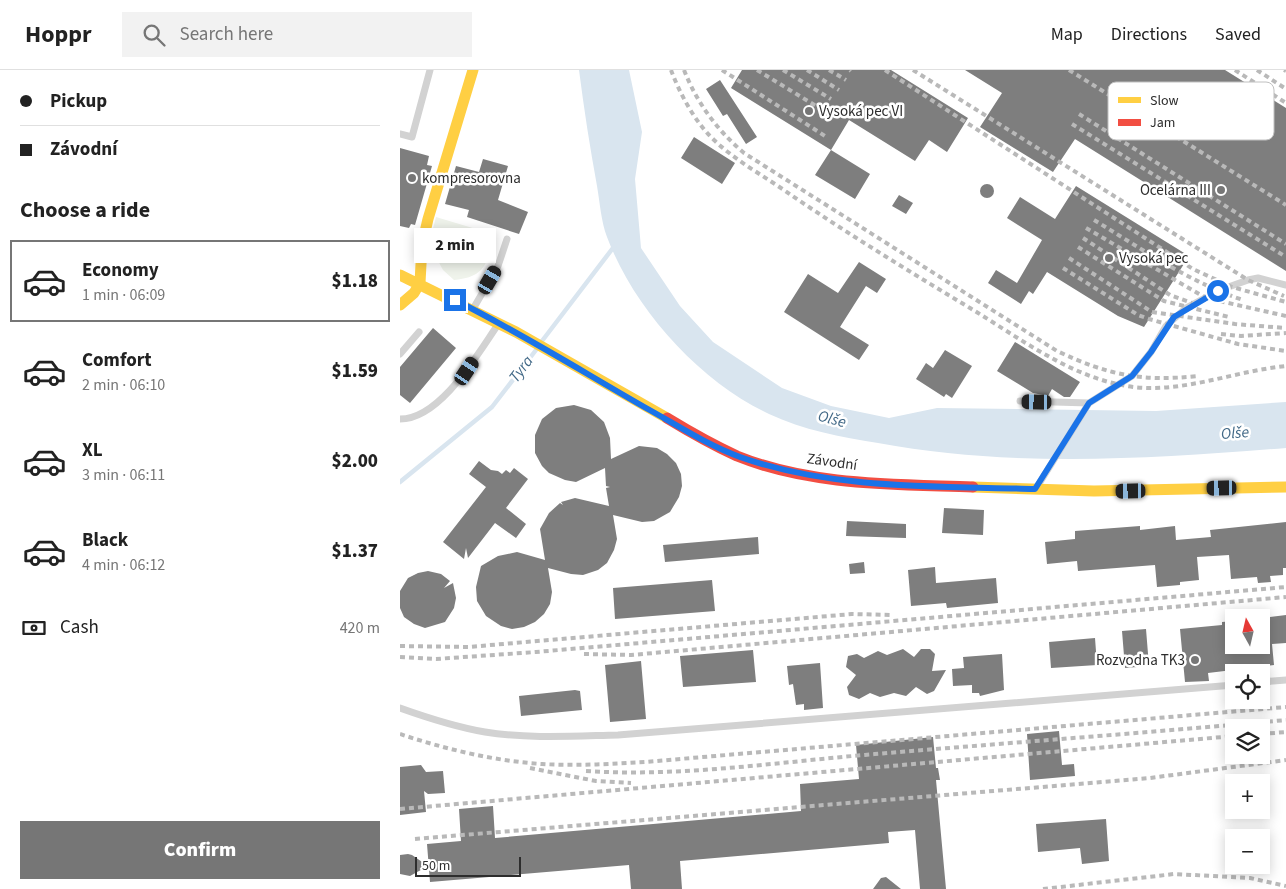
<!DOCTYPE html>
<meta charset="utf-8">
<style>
:root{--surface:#fff;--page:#f2f2f2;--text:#222;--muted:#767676;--line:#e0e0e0;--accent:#767676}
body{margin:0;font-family:"Source Sans 3",sans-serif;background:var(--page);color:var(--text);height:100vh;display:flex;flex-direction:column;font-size:19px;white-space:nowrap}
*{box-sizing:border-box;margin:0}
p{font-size:16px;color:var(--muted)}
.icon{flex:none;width:28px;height:28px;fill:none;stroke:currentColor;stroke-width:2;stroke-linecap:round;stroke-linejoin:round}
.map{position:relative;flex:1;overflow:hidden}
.panel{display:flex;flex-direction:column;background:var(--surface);width:400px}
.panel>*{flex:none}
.hud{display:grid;align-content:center;height:110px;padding:0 20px;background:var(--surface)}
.needle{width:32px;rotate:352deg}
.tools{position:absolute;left:825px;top:539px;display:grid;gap:10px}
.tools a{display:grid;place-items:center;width:45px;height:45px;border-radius:0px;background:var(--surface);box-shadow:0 2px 12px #0003;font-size:25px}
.scale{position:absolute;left:15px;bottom:12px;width:106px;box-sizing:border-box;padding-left:5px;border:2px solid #2d2d2d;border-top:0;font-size:14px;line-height:18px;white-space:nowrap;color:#2d2d2d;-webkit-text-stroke:4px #fff;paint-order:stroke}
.end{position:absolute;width:22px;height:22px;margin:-11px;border:6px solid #1a73e8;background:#fff;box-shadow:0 0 0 2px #fff}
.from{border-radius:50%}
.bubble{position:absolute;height:35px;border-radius:0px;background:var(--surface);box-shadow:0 2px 12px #0003;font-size:16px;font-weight:800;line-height:35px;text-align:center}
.car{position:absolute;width:15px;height:30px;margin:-15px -8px;border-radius:6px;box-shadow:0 0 4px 1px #0007;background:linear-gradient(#222 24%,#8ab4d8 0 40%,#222 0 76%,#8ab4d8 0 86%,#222 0)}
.hud b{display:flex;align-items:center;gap:18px;height:48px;font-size:19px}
.hud b+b{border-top:1px solid var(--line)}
.hud i{width:12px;height:12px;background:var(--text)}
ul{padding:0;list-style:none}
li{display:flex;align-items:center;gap:15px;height:82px;margin:0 10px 8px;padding:0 10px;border:2px solid transparent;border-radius:0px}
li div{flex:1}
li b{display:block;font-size:19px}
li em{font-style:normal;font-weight:800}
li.on{border-color:var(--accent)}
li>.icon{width:45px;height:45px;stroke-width:1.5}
h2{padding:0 20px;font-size:22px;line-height:60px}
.pay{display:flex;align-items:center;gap:12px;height:55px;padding:0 20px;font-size:19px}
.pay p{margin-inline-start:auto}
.primary-button{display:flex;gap:10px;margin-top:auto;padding:10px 20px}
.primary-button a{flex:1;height:58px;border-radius:0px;background:var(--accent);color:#fff;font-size:20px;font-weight:800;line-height:58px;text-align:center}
header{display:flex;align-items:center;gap:30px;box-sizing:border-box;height:70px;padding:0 25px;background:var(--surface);border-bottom:1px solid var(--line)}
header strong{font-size:24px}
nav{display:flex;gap:28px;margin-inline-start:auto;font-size:18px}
.search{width:350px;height:45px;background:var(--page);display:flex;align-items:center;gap:12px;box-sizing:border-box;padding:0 18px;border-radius:0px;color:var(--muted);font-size:19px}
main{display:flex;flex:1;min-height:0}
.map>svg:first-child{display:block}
.green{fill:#eff3eb}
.water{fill:#d9e5ef}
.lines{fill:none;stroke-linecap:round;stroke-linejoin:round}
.stream{stroke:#d9e5ef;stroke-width:4.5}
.building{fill:#7e7e7e}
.lane{stroke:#d2d2d2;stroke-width:7}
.slow{stroke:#ffcf43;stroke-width:11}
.jam{stroke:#f24e42;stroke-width:11}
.rail{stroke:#b9b9b9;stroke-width:4;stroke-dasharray:5 4;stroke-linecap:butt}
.route{stroke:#1a73e8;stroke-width:6}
.poi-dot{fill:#767676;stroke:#fff;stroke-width:2}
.labels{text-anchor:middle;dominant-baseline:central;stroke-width:5;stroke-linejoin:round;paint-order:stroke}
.poi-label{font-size:15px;fill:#2d2d2d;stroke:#fff;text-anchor:start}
.street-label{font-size:15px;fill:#2d2d2d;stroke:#fff}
.water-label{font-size:16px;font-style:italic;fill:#426987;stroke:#fff}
.key{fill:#fff;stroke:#c0c0c0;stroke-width:1}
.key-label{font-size:14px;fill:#2d2d2d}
</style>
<header>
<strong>Hoppr</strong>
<div class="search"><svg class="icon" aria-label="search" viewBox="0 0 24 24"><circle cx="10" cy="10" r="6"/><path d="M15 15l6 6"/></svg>Search here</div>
<nav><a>Map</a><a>Directions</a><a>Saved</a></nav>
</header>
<main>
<section class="panel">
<div class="hud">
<b><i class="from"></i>Pickup</b>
<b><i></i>Závodní</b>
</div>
<h2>Choose a ride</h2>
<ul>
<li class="on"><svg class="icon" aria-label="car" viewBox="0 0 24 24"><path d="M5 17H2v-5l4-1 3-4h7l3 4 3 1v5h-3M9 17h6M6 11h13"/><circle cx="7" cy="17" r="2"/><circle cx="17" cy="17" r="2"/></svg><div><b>Economy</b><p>1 min · 06:09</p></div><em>$1.18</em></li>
<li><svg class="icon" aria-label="car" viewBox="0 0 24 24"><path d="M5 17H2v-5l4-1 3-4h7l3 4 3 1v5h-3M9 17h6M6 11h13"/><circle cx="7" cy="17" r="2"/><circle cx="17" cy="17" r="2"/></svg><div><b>Comfort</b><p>2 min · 06:10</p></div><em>$1.59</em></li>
<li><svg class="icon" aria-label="car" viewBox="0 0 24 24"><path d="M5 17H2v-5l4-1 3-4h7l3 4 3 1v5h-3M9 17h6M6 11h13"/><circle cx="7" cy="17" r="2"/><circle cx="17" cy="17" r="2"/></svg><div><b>XL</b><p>3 min · 06:11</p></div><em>$2.00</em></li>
<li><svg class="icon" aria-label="car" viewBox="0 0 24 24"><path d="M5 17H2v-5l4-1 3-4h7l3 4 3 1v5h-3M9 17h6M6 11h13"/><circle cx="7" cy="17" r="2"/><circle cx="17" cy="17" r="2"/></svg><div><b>Black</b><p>4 min · 06:12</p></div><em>$1.37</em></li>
</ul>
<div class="pay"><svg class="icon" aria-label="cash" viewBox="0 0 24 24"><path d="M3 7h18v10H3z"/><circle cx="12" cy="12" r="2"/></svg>Cash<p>420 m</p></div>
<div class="primary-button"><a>Confirm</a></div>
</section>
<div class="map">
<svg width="886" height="819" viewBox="0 0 886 819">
<rect width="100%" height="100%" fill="#fff"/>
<path class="green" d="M36 147 96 165C86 192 87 207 54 210L43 200 29 174Z"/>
<path class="water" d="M179 0H229L242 62 235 109 241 178 280 236 313 272 382 318 431 336 489 348 537 338 756 341 886 332V378C750 389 613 398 478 373 441 367 403 360 369 344 300 312 234 239 207 167 201 151 200 133 197 116 190 78 184 39 179 0Z"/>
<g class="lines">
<path class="stream" d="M142 271 216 174
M0 412 92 337 136 280"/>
</g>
<path class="building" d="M342 0H491L568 48 547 82 529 70 515 91 449 50 431 80 331 18Z
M565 0H825L886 38V201L675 69 653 102 580 57 602 23Z
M320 10 357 67 346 74 327 44 323 46 306 19Z
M294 67 335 93 322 114 281 88Z
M0 78 29 86 27 95 32 96 15 155 11 154 9 158 0 156Z
M431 80 470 104 455 129 415 105Z
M83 89 108 96 98 130 128 142 119 164 67 147 69 140 45 134 56 96 79 102Z
M580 121a7 7 0 1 1 14 0a7 7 0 1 1-14 0Z
M676 116 789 186 744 257 718 246 647 202 633 224 629 221 621 234 588 213 596 200 617 213 642 170 607 148 620 127 655 149Z
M499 125 513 133 506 144 492 136Z
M459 192 486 209 477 223 466 216 440 257 469 275 459 290 384 242 408 204 438 223Z
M33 258 56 278 10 333 0 325V297Z
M615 272 680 312 670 327H664L652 319 648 326 633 323 597 301Z
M545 280 572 296 552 328 546 324 544 327 516 309 526 293 533 298Z
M174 335 191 340 204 352 210 368 211 389 239 376 257 378 267 384 276 393 281 404 282 416 279 427 270 442 254 451 242 452 213 445 217 469 214 480 207 493 198 500 183 505 171 504 148 498 152 522 150 534 144 544 135 552 124 557 112 559 101 556 86 546 77 531 76 517 81 496 98 486 117 482 145 490 140 459 149 443 160 433 163 435 161 432 175 428 209 436 206 418 210 417 206 416 205 398 176 412 165 410 149 403 142 396 135 383V365L142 349 156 338Z
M79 391 91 400 98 401 102 404 106 400 110 403 114 398 128 409 106 438 126 454 116 468 95 453 68 488 66 478 64 489 43 472 86 417 69 404Z
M544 438 584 440 583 465 542 463Z
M447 451 506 454V468L446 466Z
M886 452V498H883V505L870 506 871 512 858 513 857 507 831 509 829 485 797 487 799 510 780 512V515L757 517 755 495 678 501 677 491 647 494 645 472 675 469V461L740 456V460L775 456 776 470 811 467 810 460Z
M358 467 359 484 265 492 263 475Z
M464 492 465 503 450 504 449 494Z
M535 497 536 513 596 508 598 533 547 538 546 533 511 536 508 500Z
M28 501 41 504 50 511 44 518 53 513 56 528 54 538 45 552 25 558 14 554 4 547 0 538V521L8 508 18 503Z
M312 510 315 541 215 549 213 518Z
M861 544H870V547L886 545V573L872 574 874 595 808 603 809 611 785 612 780 559 822 555V552L834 551V575H861Z
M746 559 749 596 725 598 722 561Z
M695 568 697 595 651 598 649 572Z
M503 579 514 587 521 579H530L535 584 532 601 546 600 534 621 527 624 516 617 506 626 494 623 480 627 470 623 459 629 449 625 447 617 456 605 446 597 448 586 457 584 464 588 478 581 487 585Z
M353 580 356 612 283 617 280 586Z
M602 584 604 620 580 626 579 623H572V615L553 616 552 599 564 598 563 587Z
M241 591 246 649 210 652 205 595Z
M420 593 423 638 404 640V634L396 635 393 614 389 615 387 596Z
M175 620 180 621 182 640 121 646 119 626Z
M659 661 662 695 674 694 675 706 630 710 627 664Z
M533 667 536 698H538L540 710H536L546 819H520L515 760 488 762 489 773 280 791 282 819H231L229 795 30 812 27 774 61 771 59 739 93 736 95 768 401 741 400 714 459 709 456 675Z
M21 695 26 702 43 701 45 723 28 724 24 721 26 742 0 745V697Z
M706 749 709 791 682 794 680 778 638 782 636 754Z
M8 784 12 785 28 796 10 806 0 804V785Z
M486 807 501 819H473L481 808Z"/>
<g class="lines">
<path class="lane" d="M0 64 12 67 30 0
M73 239 98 196 107 169
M0 284 19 262
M620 331 689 333 732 306 751 282 766 256 786 238 820 220 848 210 858 208 886 215
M0 349C40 349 77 285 97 256
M637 417 689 333
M861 612 886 610
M0 638C28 648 56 657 85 662 128 669 174 666 218 665L834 615"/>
<path class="slow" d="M0 205 116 262 267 348
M0 235 14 223 20 213 22 175 28 149 73 0
M573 417 694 421 886 417"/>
<path class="jam" d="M267 348C290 362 313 375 337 386 411 416 495 414 573 417"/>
<path class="rail" d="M271 0C280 24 295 52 314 70 337 92 366 107 391 125 450 165 510 202 570 238 621 269 673 309 733 317 784 323 835 301 886 296
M284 0C297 33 317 60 344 83L657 281C708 305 741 312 798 306
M322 0 425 66
M357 0 421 39
M383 0 431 29
M407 0 439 20
M429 0 446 10
M450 0 451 1
M485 0 793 199 832 217 886 232
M513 0 848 210 884 226
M669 0 886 135
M835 0 886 33
M857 0 886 19
M884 0 886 1
M679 44 886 174
M672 54 886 187
M694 150C742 179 789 212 843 230
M686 158 806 228 886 246
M683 168 770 225 792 233
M678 177 764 231 829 247
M669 188 752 242 835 254 885 258
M663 198 738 245 749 249 838 274 886 281
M821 264 841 266 886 263
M0 576 68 577 452 544 493 545
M184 584 231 585 886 527
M0 587 36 589 136 582 886 517
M0 664C45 679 94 691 142 694 176 696 211 694 245 692L886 637
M861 664 886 662
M130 698 196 711 231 713
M186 701C279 707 371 693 464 685 605 673 746 663 886 650
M0 739 834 666
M15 769 750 708 886 690
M643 819 774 804 850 808 886 816"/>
</g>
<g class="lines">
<path class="route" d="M55 230C121 263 183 302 246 338 277 355 307 375 340 387 434 420 537 416 635 419L689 333 732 306 751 282 774 247 818 221"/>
</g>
<g class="poi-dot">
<circle cx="409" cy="41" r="5"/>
<circle cx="12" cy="108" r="5"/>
<circle cx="821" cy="120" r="5"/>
<circle cx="709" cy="188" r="5"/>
<circle cx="795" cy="590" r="5"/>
</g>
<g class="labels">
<g class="poi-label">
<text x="419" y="41">Vysoká pec VI</text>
<text x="22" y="108">kompresorovna</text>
<text x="811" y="120" text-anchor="end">Ocelárna III</text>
<text x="719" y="188">Vysoká pec</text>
<text x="785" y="590" text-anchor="end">Rozvodna TK3</text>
</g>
<g class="street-label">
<text transform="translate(432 392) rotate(8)">Závodní</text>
</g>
<g class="water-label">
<text transform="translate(121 299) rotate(-53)">Tyra</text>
<text transform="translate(432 349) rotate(15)">Olše</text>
<text transform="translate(835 363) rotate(-4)">Olše</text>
</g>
</g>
<rect x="708" y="12" width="166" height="58" rx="8" class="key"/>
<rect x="718" y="27" width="23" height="6" fill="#ffcf43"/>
<rect x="718" y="49" width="23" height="7" fill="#f24e42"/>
<g class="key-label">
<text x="750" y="35">Slow</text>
<text x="750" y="57">Jam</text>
</g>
</svg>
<div class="tools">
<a><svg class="needle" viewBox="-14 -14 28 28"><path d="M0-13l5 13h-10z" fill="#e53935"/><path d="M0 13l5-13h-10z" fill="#767676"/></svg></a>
<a><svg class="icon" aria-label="locate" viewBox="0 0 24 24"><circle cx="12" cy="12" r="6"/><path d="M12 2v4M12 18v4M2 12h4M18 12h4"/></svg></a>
<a><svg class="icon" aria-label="layers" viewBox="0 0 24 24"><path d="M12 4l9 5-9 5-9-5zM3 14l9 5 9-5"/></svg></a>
<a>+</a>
<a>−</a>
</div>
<div class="scale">50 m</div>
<i class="end from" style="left:818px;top:221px"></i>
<i class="end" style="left:55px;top:230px"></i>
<div class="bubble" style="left:14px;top:158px;width:82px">2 min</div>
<i class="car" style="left:90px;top:210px;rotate:30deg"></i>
<i class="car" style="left:67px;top:301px;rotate:34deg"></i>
<i class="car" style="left:637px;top:332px;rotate:271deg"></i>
<i class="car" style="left:822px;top:418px;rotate:269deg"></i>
<i class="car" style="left:731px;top:421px;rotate:269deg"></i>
</div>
</main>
